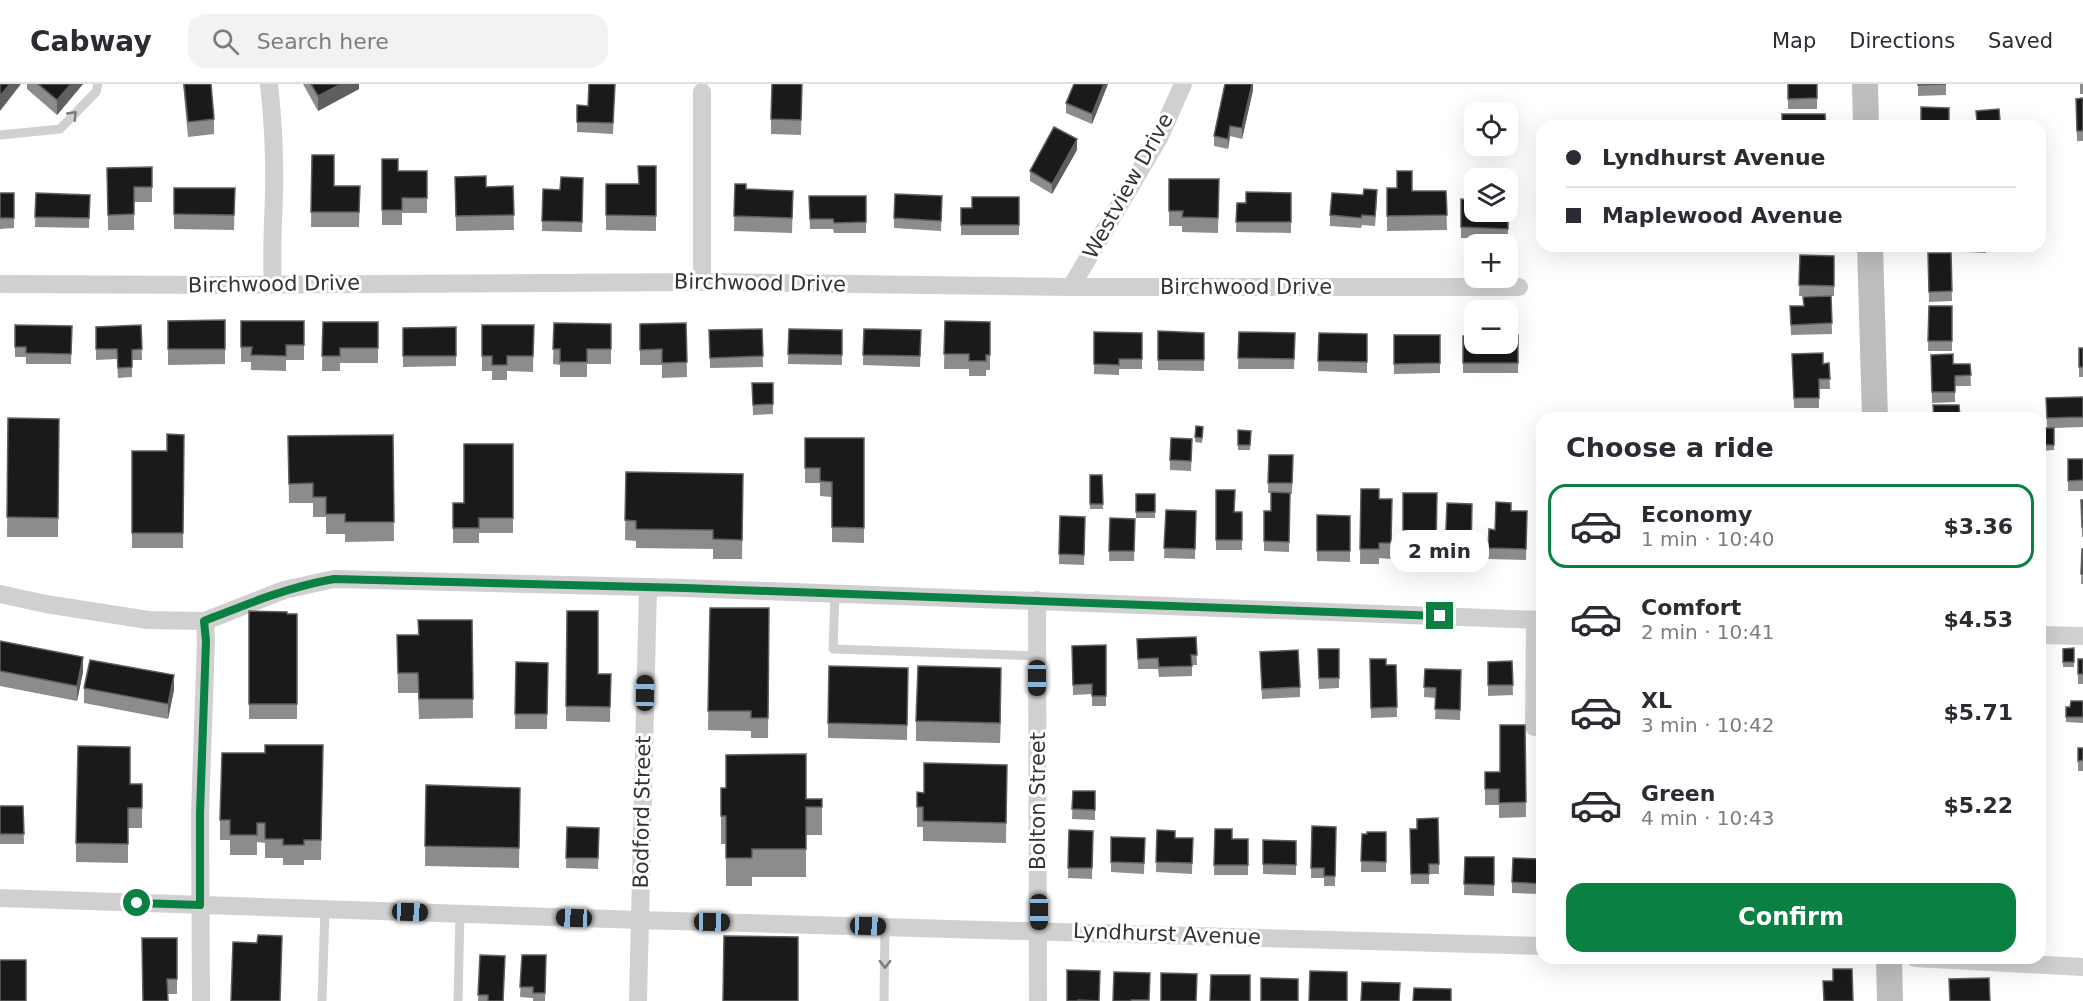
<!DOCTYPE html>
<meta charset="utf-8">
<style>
:root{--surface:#fff;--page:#f2f2f3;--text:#2b2b33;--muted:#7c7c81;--line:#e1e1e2;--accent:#0b8043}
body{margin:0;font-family:"DejaVu Sans",sans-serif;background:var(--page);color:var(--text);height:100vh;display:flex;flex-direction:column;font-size:22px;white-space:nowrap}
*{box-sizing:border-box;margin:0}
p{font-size:20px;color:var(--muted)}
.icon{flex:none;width:33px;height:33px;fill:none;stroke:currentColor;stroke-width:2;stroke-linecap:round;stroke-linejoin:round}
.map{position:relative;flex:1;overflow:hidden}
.sheet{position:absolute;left:1536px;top:328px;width:510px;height:552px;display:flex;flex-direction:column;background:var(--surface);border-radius:18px;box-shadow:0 6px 24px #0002}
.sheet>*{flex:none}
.banner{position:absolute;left:1536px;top:36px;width:510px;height:132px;border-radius:18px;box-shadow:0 6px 24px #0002;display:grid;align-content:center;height:132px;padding:0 30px;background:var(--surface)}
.controls{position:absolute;left:1464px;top:18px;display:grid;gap:12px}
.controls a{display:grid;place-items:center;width:54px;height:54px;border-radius:12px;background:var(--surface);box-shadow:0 6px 24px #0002;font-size:30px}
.end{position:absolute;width:27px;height:27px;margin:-14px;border:8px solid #0b8043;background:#fff;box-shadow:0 0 0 3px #fff}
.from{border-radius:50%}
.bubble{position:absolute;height:42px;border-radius:18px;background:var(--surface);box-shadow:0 6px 24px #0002;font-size:20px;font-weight:800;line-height:42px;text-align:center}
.car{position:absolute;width:18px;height:36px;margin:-18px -9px;border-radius:8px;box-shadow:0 0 4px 2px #0007;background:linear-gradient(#222 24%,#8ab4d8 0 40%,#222 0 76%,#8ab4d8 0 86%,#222 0)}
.banner b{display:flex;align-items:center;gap:21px;height:57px;font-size:22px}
.banner b+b{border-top:2px solid var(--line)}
.banner i{width:15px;height:15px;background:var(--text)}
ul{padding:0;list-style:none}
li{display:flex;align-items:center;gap:18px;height:84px;margin:0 12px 9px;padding:0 18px;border:3px solid transparent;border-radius:18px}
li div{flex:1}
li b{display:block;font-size:22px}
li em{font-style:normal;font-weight:800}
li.selected{border-color:var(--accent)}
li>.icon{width:54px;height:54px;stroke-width:1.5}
h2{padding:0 30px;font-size:27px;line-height:72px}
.cta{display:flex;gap:12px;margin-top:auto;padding:12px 30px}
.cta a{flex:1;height:69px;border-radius:18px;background:var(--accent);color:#fff;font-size:24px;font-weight:800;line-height:69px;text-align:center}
header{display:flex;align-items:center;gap:36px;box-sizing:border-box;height:84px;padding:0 30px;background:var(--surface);border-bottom:2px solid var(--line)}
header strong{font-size:28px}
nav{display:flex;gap:33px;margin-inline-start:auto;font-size:21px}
.search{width:420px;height:54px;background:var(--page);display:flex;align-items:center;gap:15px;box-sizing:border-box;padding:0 21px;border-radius:18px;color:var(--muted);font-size:22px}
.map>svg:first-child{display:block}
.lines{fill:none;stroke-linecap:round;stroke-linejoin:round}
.service{stroke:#d0d0d0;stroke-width:9}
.minor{stroke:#d0d0d0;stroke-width:18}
.secondary{stroke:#bdbdbd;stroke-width:26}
.wall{fill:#8c8c8c}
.shaded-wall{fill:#5f5f5f}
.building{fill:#1a1a1a;stroke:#5f5f5f;stroke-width:1.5}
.oneway{stroke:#7a7a7a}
.route{stroke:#0b8043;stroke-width:8}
.labels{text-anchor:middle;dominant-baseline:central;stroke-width:6;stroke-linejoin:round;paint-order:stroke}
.street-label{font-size:21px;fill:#333;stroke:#fff}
</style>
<header>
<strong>Cabway</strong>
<div class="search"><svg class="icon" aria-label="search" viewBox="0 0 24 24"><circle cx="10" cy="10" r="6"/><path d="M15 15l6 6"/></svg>Search here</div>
<nav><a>Map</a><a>Directions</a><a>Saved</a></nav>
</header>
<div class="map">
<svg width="2083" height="917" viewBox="0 0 2083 917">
<rect width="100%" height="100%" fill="#fff"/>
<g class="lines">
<path class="service" d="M0 51 60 45 96 8 98 0
M835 509 833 565 1037 572
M322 917 325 826
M458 917 460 830
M884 917 885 842"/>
<path class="minor" d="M269 0C273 37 275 74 274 111 273 141 271 170 273 200
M702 8V198
M0 200 221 201 702 198 1071 203H1519
M1071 203 1159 54 1183 0
M0 510 46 520 148 536 205 537 284 506 334 495 685 504 1542 536
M1037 516 1038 917
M2040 551 2083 552
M1534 643 1535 536
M0 814 639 836 1542 862
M1915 874 2083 883
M201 917 200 729 206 557 205 537
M638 917 648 503"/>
<path class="secondary" d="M1865 0 1866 42
M1870 162 1875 334
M1889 874 1890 917"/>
</g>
<path class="wall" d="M27 0H83L57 31 27 5Z
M183 0H211L214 35V50L188 53Z
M303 0H359V5L318 27Z
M615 0 613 50 577 48V21L588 22Z
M802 0 801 51 771 50V35Z
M1074 0H1108L1092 40 1066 29V19Z
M1253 0V6L1242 55 1230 52 1228 65 1214 62V52Z
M1788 0H1817V25H1788Z
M1918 0H1946V11L1918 12Z
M2080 0H2083V10H2080Z
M2083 14V57H2077L2076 15Z
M1999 25 2000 42H1977L1976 27Z
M1077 66 1052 110 1030 97V87Z
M312 71 334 102H360L359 143H311Z
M382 75 398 87H427V129H402V141H382Z
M656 82V147L606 146V100H638Z
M152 83V118H134V146H108L107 84Z
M455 93 486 103 513 102 514 146 456 147Z
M1169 95H1219L1218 149 1182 148V142H1169Z
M735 100 746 105 793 107 792 149 734 147Z
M174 104H235L234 146 174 145Z
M1387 104H1397L1412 107H1446L1447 146 1387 147Z
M543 105 560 106 583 105 582 148 542 147Z
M0 109H14V144L0 145Z
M36 109 90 111 89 144 35 143Z
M1291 109V149L1236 148 1237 119H1246Z
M809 112H866V149H834L833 145H810Z
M1019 113V151H961V124H972Z
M1461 115 1508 117V155L1461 154Z
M1377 116 1375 142 1362 141 1361 144 1330 142V131Z
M942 123 941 147 894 144V134Z
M1965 162H1986V169L1965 168Z
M1928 169H1951L1952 217 1929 218Z
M1800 171 1834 172V212H1831L1832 250 1791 251 1790 222H1803L1830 212H1799Z
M1929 222H1952V267H1928Z
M225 236V280L168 281V237Z
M241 237H304V276H286V287L251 286V278H241Z
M945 237 990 238V286H986V292H969V285H944Z
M323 238H378V279H340V287H322Z
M554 239 611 240V280H587V293H560V281L553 280Z
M686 239 687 293 662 294V281H640V240Z
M15 241 72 242 71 280H26V273H15Z
M141 241 142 276H132V293L118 294 117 275 96 276V243Z
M482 241H534L533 288 507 287V296H492V287H482Z
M456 243V282L403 283V244Z
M762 245 763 283 710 284 709 246Z
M789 245 842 246V281L788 280Z
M864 245 921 246 920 283 863 281Z
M1158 247 1204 249V287L1158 286Z
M1094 248 1142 249V285H1119V291L1094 290Z
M1239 248 1295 249 1294 285H1238Z
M1319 249 1367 250V289L1318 287Z
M1394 251H1440V289L1394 290Z
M1518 251V289H1463V252Z
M2079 264H2083V293H2079Z
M1792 270 1823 280 1829 279 1830 305H1819V324H1794Z
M1931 271 1953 280H1970L1971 302H1955V318L1932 319Z
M752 299H773V330L753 331Z
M2083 313V343L2054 344V366L2040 367V344H2047L2046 314Z
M8 334 59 335 58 453H7Z
M1238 346 1251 347 1250 366H1238Z
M1203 348 1202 359 1195 358V353Z
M184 351 183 464H132V367H167Z
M393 351 394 457 345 458V450H326V433H313V419H289L288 352Z
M805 354H864V459L832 458V413L820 412V399H805Z
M513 360V449H479V459H453V419H464Z
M1192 365 1191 387 1170 386V376Z
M1269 371H1293L1292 410H1290L1289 468 1264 467V427H1271V409H1268Z
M2068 375H2083V407H2068Z
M626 388 743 390 742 475H713V465L636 464V457L625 456Z
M1090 391H1102L1103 425H1090Z
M1361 405 1379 415H1392L1391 475 1379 474V480H1360Z
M1216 406 1235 428H1242V466H1216Z
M1403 409H1437L1436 477H1403Z
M1136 410H1155V434H1136Z
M2081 416H2083V453H2082Z
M1447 419 1472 420 1471 480H1445Z
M1166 426 1196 427 1195 475 1164 474Z
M1511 427H1527L1526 476 1488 475 1489 445 1495 446Z
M1317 431 1350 432V478L1317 477Z
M1060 432 1085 433 1084 481 1059 480Z
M1110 434 1135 435 1134 477H1109Z
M2082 465H2083V500H2081Z
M710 524H769L768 654H751V647L708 646Z
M249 527 297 530V635H249Z
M567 527 598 590H611L610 638 566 637Z
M472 536 473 634 419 635 418 609H398L397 551H418Z
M1196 553 1197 581H1192V592L1159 593 1158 585H1138L1137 555Z
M0 557 83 588 77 617 0 602Z
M1106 561V622H1092V610L1073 611 1072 562Z
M2074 564V583H2063V565Z
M1318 565H1339V604L1319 605Z
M1260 568 1300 603V613L1262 615Z
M1370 575 1386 581H1396L1397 633 1371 634Z
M2078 575H2083V600H2078Z
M1512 577 1513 611 1488 612V578Z
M516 578 548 579 547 645H515Z
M908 584 907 656 828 654V639Z
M1425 585 1461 586 1460 636 1435 635 1436 614 1424 613Z
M84 604 174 606 168 635 84 619Z
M1001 604 1000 659 916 657V637Z
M2083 617V639L2066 638V623H2070Z
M1525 641 1526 733 1499 734V721H1485V688H1500Z
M323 661 321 776H304V781H283V774H265V759L257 758V771H230V756H220V736L265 669Z
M2078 664H2083V687H2078Z
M1007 681 1006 759 923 757V743H917V723L924 709Z
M130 700H142V744H128V779L76 778V759Z
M426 701 520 704 519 784 425 782Z
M721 704 806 715H822V751H806V793H752V802H726V760H721Z
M1073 707H1095V736L1072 735Z
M0 722H23L24 760H0Z
M1438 734 1439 790H1429V800H1411L1410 745H1417Z
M1312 742 1336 743 1335 802H1324V794H1311Z
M567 743 599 744 598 785 566 784Z
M1215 745 1232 755H1248V791H1214Z
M1069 746 1093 747 1092 795 1068 794Z
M1157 746 1175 754H1193L1192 790 1156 788Z
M1386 748V788H1361L1362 750Z
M1111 753 1145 754 1144 790 1111 788Z
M1263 756 1296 757V791L1263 790Z
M1465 773H1494V812L1464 811Z
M1542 775V810L1512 809V798Z
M177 854V910H167L143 917Z
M480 871 504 917H478Z
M522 871H546L545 917H533V914L520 913Z"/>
<path class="shaded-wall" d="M10 0H21L0 27V12Z
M71 0H83L57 31V16Z
M341 0H359V5L318 27V12Z
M1104 0H1108L1092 40V30Z
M1252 0H1253V6L1242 55V44Z
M1230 42V52L1228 65V55Z
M1077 55V66L1052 110V100Z
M83 573V588L77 617V602Z
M1001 584V604L1000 659V639Z
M174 591V606L168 635V620Z"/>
<path class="building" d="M0 0H10L0 12Z
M38 0H71L57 16Z
M184 0H211L214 35 188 38Z
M311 0H341L318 12Z
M589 0H615L613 39 577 38V21L588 22Z
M772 0H802L801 36 771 35Z
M1074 0H1104L1092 30 1066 19Z
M1225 0H1252L1242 44 1230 42 1228 55 1214 52Z
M1788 0H1817V14L1788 15Z
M1918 0H1946L1918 1Z
M2083 14V47H2077L2076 15Z
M1921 23 1949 24V42H1921Z
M1999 25 2000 37H1977L1976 27Z
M1782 30H1825L1826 42H1782Z
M1054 43 1077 55 1052 100 1030 87Z
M312 71H334V102H360L359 128H311Z
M382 75H398V87H427V114H402V126H382Z
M638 82H656V132L606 131V100H639Z
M152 83V103H134V130L108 131 107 84Z
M1397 87H1412V107H1446L1447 131 1387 132V104H1397Z
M486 92V103L513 102 514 131 456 132 455 93Z
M561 93 583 94 582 138 542 137 543 105 560 106Z
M1169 95H1219L1218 134 1182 133 1183 127H1169Z
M735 100H746V105L793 107 792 134 734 132Z
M174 104H235L234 131 174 130Z
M1364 105 1377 106 1375 132 1362 131 1361 134 1330 131 1332 109 1363 111Z
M1246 108 1291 109V138H1236L1237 119H1246Z
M0 109H14V134H0Z
M36 109 90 111 89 134 35 133Z
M895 110 942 112 941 137 894 134Z
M809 112H866V138L834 139 833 135H810Z
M972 113H1019V141H961V124H972Z
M1461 115 1474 116V128H1508V117V145L1461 143Z
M1928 169H1951L1952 207 1929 208Z
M1800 171 1834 172V202L1799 201Z
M1831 212 1832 239 1791 241 1790 222H1804L1803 213Z
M1929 222H1952V257H1928Z
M225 236V265H168V237Z
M241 237H304V261H286V272L251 271 252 263H241Z
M945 237 990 238V271H986V277H969V270H944Z
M323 238H378V264H340V272H322Z
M554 239 611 240V265H587V278H560V265H553Z
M686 239 687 278 662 279V265L640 266V240Z
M15 241 72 242 71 270 26 269V263H15Z
M141 241 142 265 132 266V283L118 284 117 265H96V243Z
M482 241H534L533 272H507V281H492V272H482Z
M456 243V272H403V244Z
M762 245 763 272 710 274 709 246Z
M789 245 842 246V271L788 270Z
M864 245 921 246 920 272 863 271Z
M1158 247 1204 249V276H1158Z
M1094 248 1142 249V275H1119V281L1094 280Z
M1239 248 1295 249 1294 275 1238 274Z
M1319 249 1367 250V278L1318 277Z
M1394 251H1440V279L1394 280Z
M1508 251H1518V279H1463V252H1474V260H1508Z
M2079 264H2083V283H2079Z
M1823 269V280L1829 279 1830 295H1819V314H1794L1792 270Z
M1953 270V280H1970L1971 291 1955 292V308H1932L1931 271Z
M752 299H773V320L753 321Z
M2083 313V333L2047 334 2046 314Z
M1933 321H1959L1960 334H1934Z
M8 334 59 335 58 434 7 433Z
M1196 342 1203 343 1202 354 1195 353Z
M2040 344H2054V361H2040Z
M1238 346 1251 347 1250 361H1238Z
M167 350 184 351 183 449H132V367H167Z
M393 351 394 438H345V430H326V413H313V399L289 400 288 352Z
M805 354H864V444L832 443V398L820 397V384H805Z
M1171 354 1192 355 1191 377 1170 376Z
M464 360H513V434H479V444H453V419H464Z
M1269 371H1293L1292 399H1268Z
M2068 375H2083V396L2068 397Z
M626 388 743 390 742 456 713 455V446L636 445V437L625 436Z
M1090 391H1102L1103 420H1090Z
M1361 405H1379V415H1392L1391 459H1379V465H1360Z
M1216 406H1235L1234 428H1242V456H1216Z
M1271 408 1290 409 1289 458 1264 457V427H1271Z
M1403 409H1437L1436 462H1403Z
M1136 410H1155V428H1136Z
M2081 416H2083V443H2082Z
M1496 418 1511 419V427H1527L1526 465 1488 464 1489 445 1495 446Z
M1447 419 1472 420 1471 470 1445 469Z
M1166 426 1196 427 1195 465 1164 464Z
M1317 431 1350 432V467H1317Z
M1060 432 1085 433 1084 471 1059 470Z
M1110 434 1135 435 1134 467H1109Z
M2082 465H2083V490H2081Z
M710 524H769L768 634H751V627H708Z
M249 527 287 528V530H297V620H249Z
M567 527H598V590H611L610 623 566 622Z
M418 536H472L473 615H419L418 589H398L397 551H419Z
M1196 553 1197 571H1191L1192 582 1159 583 1158 574 1138 575 1137 555Z
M0 557 83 573 77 602 0 587Z
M1106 561V612H1092V600L1073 601 1072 562Z
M2074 564V578H2063V565Z
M1318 565H1339V594H1319Z
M1298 566 1300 603 1262 605 1260 568Z
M1370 575H1386V581H1396L1397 623 1371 624Z
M2078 575H2083V590H2078Z
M90 576 174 591 168 620 84 604Z
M1512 577 1513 601H1488V578Z
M516 578 548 579 547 630H515Z
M829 582 908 584 907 641 828 639Z
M918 582 1001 584 1000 639 916 637Z
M1425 585 1461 586 1460 626 1435 625 1436 604 1424 603Z
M2071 617H2083V633H2066V623H2070Z
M1500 641H1525L1526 718 1499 719V705H1485V688H1500Z
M265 661H323L321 756H304V761H283V755H265V739H257V751H230V736H220L222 669H265Z
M78 662 130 663V700H142V724H128V760L76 759Z
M2078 664H2083V676L2078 677Z
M806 670V715H822V723H806V765H752V774H726V732H721V704H726V671Z
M924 679 1007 681 1006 739 923 737V723H917V708L924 709Z
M426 701 520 704 519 764 425 762Z
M1073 707H1095V726L1072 725Z
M0 722H23L24 750H0Z
M1438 734 1439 780H1429V790H1411L1410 745H1417V735Z
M1312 742 1336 743 1335 792H1324V784H1311Z
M567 743 599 744 598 774H566Z
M1215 745H1232V755H1248V781H1214Z
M1069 746 1093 747 1092 784H1068Z
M1157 746 1175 747V754H1193L1192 779 1156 778Z
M1367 748H1386V778L1361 777 1362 750H1367Z
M1111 753 1145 754 1144 779 1111 778Z
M1263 756 1296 757V781L1263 780Z
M1465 773H1494V801L1464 800Z
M1513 774 1542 775V800L1512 798Z
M258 851 282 852 280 917H231L233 858 257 859Z
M724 852 798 853V917H723Z
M142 854H177V895H167L168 917H143Z
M480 871 505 872 503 917H488V911H478Z
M522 871H546L545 909H533V903H520Z
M0 876H26V917H0Z
M1833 885H1852L1853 917H1824L1823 897H1833Z
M1067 886 1100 887 1099 917 1078 916V917H1067Z
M1310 887 1347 888V917H1309Z
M1114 888 1150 889 1149 916H1131V917H1113Z
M1161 889 1197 890 1196 917H1161Z
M1211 891H1250V917H1210Z
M1261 894 1298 895V917H1261Z
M1989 894 1990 917H1950L1949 895Z
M1362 898 1400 899 1399 917H1361Z
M1414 904 1451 905V917H1413Z"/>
<defs><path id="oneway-chevron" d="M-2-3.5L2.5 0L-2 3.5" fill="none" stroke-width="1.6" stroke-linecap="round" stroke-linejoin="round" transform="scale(1.5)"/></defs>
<g class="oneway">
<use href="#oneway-chevron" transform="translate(73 31) rotate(-46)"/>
<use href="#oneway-chevron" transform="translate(885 880) rotate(91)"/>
</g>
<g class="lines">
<path class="route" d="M137 819 200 821V729L206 557 204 537C247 520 288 503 334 495L685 504 1440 532"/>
</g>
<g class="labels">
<g class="street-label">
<text transform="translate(1128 102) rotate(-61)">Westview Drive</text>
<text transform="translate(760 199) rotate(1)">Birchwood Drive</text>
<text transform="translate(274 200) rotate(-1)">Birchwood Drive</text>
<text x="1246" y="203">Birchwood Drive</text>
<text transform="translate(1038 717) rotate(-90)">Bolton Street</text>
<text transform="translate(642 728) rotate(-89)">Bodford Street</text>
<text transform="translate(1167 850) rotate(2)">Lyndhurst Avenue</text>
</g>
</g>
</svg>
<div class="controls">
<a><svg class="icon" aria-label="locate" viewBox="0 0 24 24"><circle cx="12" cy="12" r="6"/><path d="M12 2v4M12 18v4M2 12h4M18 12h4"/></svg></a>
<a><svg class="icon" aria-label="layers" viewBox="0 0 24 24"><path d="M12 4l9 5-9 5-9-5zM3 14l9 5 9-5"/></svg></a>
<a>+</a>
<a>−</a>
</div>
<i class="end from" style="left:137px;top:819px"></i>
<i class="end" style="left:1440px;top:532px"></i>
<div class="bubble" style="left:1390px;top:446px;width:99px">2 min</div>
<i class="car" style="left:1037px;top:594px;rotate:180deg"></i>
<i class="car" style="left:645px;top:609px;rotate:1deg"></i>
<i class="car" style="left:410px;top:828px;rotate:92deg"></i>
<i class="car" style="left:1039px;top:828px;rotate:180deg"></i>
<i class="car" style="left:574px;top:834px;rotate:272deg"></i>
<i class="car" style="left:712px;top:838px;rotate:91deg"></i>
<i class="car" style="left:868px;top:842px;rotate:92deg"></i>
<div class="banner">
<b><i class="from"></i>Lyndhurst Avenue</b>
<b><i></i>Maplewood Avenue</b>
</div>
<section class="sheet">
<h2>Choose a ride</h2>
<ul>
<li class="selected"><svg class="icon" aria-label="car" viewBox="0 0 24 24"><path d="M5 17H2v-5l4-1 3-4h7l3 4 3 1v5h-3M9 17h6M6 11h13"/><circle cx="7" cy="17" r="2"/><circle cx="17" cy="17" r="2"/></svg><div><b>Economy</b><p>1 min · 10:40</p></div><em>$3.36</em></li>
<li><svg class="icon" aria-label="car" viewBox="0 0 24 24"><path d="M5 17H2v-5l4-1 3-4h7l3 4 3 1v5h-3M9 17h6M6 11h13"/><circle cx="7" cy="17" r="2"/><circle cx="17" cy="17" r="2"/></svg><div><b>Comfort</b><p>2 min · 10:41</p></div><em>$4.53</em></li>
<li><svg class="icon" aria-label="car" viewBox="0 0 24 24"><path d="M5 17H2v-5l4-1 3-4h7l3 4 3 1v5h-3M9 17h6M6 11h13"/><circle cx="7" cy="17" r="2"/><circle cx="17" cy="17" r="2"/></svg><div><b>XL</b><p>3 min · 10:42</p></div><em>$5.71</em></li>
<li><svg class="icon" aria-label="car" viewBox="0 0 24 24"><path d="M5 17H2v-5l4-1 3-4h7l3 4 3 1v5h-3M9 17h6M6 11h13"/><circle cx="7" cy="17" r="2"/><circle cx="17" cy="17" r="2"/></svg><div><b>Green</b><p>4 min · 10:43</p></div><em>$5.22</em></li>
</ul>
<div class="cta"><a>Confirm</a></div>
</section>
</div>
